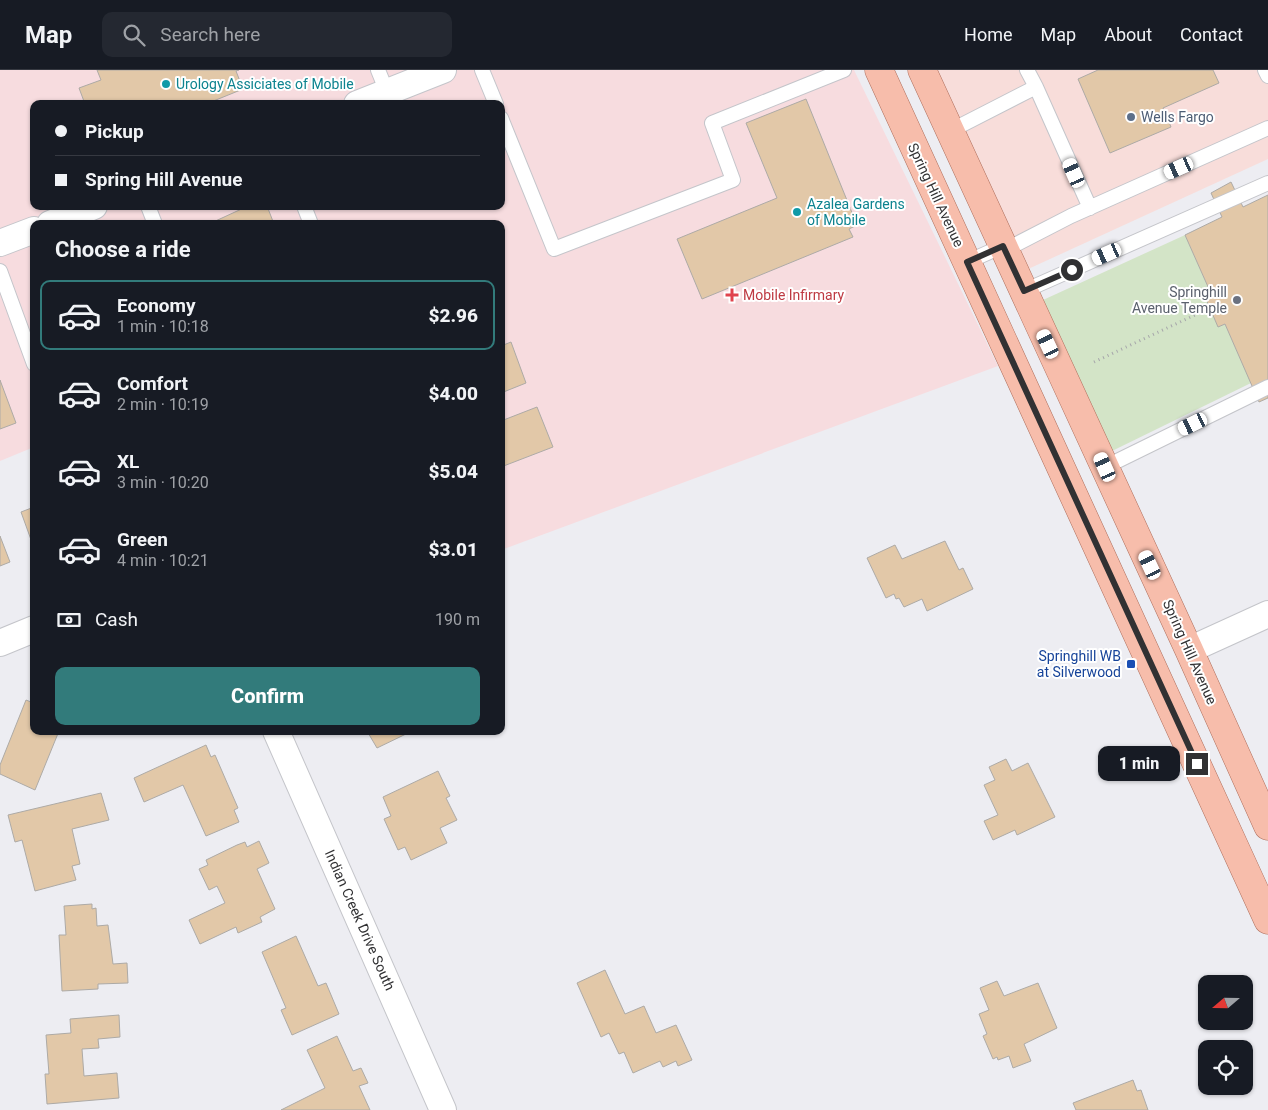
<!DOCTYPE html>
<meta charset="utf-8">
<style>
:root{--surface:#171b24;--page:#242831;--text:#f1f3f6;--muted:#9ea1a6;--line:#363941;--accent:#327b7b}
body{margin:0;font-family:Roboto,sans-serif;background:var(--page);color:var(--text);height:100vh;display:flex;flex-direction:column;font-size:19px;white-space:nowrap}
*{box-sizing:border-box;margin:0}
p{font-size:16px;color:var(--muted)}
.icon{flex:none;width:28px;height:28px;fill:none;stroke:currentColor;stroke-width:2;stroke-linecap:round;stroke-linejoin:round}
.map{position:relative;flex:1;overflow:hidden}
.side{position:absolute;left:30px;top:150px;width:475px;height:515px;display:flex;flex-direction:column;background:var(--surface);border-radius:10px;box-shadow:0 1px 4px #0004}
.side>*{flex:none}
.hud{position:absolute;left:30px;top:30px;width:475px;height:110px;border-radius:10px;box-shadow:0 1px 4px #0004;display:grid;align-content:center;height:110px;padding:0 25px;background:var(--surface)}
.needle{width:32px;rotate:250deg}
.controls{position:absolute;left:1198px;top:905px;display:grid;gap:10px}
.controls a{display:grid;place-items:center;width:55px;height:55px;border-radius:10px;background:var(--surface);box-shadow:0 1px 4px #0004;font-size:25px}
.end{position:absolute;width:22px;height:22px;margin:-11px;border:6px solid #313133;background:#fff;box-shadow:0 0 0 2px #fff}
.from{border-radius:50%}
.bubble{position:absolute;height:35px;border-radius:10px;background:var(--surface);box-shadow:0 1px 4px #0004;font-size:16px;font-weight:800;line-height:35px;text-align:center}
.car{position:absolute;width:15px;height:30px;margin:-15px -8px;border-radius:6px;box-shadow:0 0 4px 1px #0007;background:linear-gradient(#fff 24%,#345 0 40%,#fff 0 76%,#345 0 86%,#fff 0)}
.hud b{display:flex;align-items:center;gap:18px;height:48px;font-size:19px}
.hud b+b{border-top:1px solid var(--line)}
.hud i{width:12px;height:12px;background:var(--text)}
ul{padding:0;list-style:none}
li{display:flex;align-items:center;gap:15px;height:70px;margin:0 10px 8px;padding:0 15px;border:2px solid transparent;border-radius:10px}
li div{flex:1}
li b{display:block;font-size:19px}
li em{font-style:normal;font-weight:800}
li.on{border-color:var(--accent)}
li>.icon{width:45px;height:45px;stroke-width:1.5}
h2{padding:0 25px;font-size:22px;line-height:60px}
.pay{display:flex;align-items:center;gap:12px;height:55px;padding:0 25px;font-size:19px}
.pay p{margin-inline-start:auto}
.primary-button{display:flex;gap:10px;margin-top:auto;padding:10px 25px}
.primary-button a{flex:1;height:58px;border-radius:10px;background:var(--accent);color:#fff;font-size:20px;font-weight:800;line-height:58px;text-align:center}
header{display:flex;align-items:center;gap:30px;box-sizing:border-box;height:70px;padding:0 25px;background:var(--surface);border-bottom:1px solid var(--line)}
header strong{font-size:24px}
nav{display:flex;gap:28px;margin-inline-start:auto;font-size:18px}
.search{width:350px;height:45px;background:var(--page);display:flex;align-items:center;gap:12px;box-sizing:border-box;padding:0 18px;border-radius:10px;color:var(--muted);font-size:19px}
.map>svg:first-child{display:block}
.commercial{fill:#f8ddda}
.medical{fill:#f7dcdf;fill-rule:evenodd}
.green{fill:#d3e4c7}
.building{fill:#e2c8a8;stroke:#adaaa6}
.lines{fill:none;stroke-linecap:round;stroke-linejoin:round}
.service-casing{stroke:#c4c5ca;stroke-width:16}
.minor-casing{stroke:#c4c5ca;stroke-width:28}
.primary-casing{stroke:#ae6f5d;stroke-width:29}
.path{stroke:#a6a6aa;stroke-width:3;stroke-dasharray:1 4;stroke-linecap:butt}
.service{stroke:#fff;stroke-width:14}
.minor{stroke:#fff;stroke-width:26}
.primary{stroke:#f7bdab;stroke-width:28}
.route{stroke:#313133;stroke-width:6}
.culture-dot{fill:#0f9aa8;stroke:#fff;stroke-width:2}
.service-dot{fill:#5c6f8a;stroke:#fff;stroke-width:2}
.health-dot{fill:#e0444e;stroke:#fff;stroke-width:2}
.worship-dot{fill:#6b7280;stroke:#fff;stroke-width:2}
.transit-dot{fill:#1a4fb4;stroke:#fff;stroke-width:2}
.labels{text-anchor:middle;dominant-baseline:central;stroke-width:4;stroke-linejoin:round;paint-order:stroke}
.culture-label{font-size:14px;fill:#0d838f;stroke:#fff;text-anchor:start}
.service-label{font-size:14px;fill:#4e5e75;stroke:#fff;text-anchor:start}
.street-label{font-size:14px;fill:#313133;stroke:#fff}
.worship-label{font-size:14px;fill:#5b616d;stroke:#fff;text-anchor:end}
.health-label{font-size:14px;fill:#be3a42;stroke:#fff;text-anchor:start}
.transit-label{font-size:14px;fill:#164399;stroke:#fff;text-anchor:end}
</style>
<header>
<strong>Map</strong>
<div class="search"><svg class="icon" aria-label="search" viewBox="0 0 24 24"><circle cx="10" cy="10" r="6"/><path d="M15 15l6 6"/></svg>Search here</div>
<nav><a>Home</a><a>Map</a><a>About</a><a>Contact</a></nav>
</header>
<div class="map">
<svg width="1268" height="1040" viewBox="0 0 1268 1040">
<rect width="100%" height="100%" fill="#ededf2"/>
<path class="commercial" d="M931 0H1268V89L1026 200Z"/>
<path class="medical" d="M0 0H854L998 296 501 480V154H34V377L0 391ZM34 34H501V136H34Z"/>
<path class="green" d="M1185 165 1209 219 1203 222 1218 257 1225 254 1251 313 1112 381 1043 230Z"/>
<path class="building" d="M97 0H239L236 1 243 19 206 34H85L79 18 101 10Z
M1098 0H1213L1219 13 1163 38 1171 57 1110 83 1078 9Z
M806 29 857 155 849 159 853 167 702 229 677 169 777 128 746 53Z
M1231 112 1243 137 1268 125V328L1259 332 1225 254 1218 257 1203 222 1209 219 1185 165 1222 147 1211 123Z
M248 136H267L274 154H209Z
M511 272 526 313 501 323V276Z
M0 310 16 353 0 359Z
M537 337 553 377 501 397V351Z
M34 437V478L21 442Z
M0 466 10 492 0 496Z
M945 471 959 500 963 498 973 519 927 541 922 529 904 537 899 528 896 529 894 524 886 528 867 488 895 475 902 489Z
M34 625V661H59L35 720 0 704V695L26 630 31 632Z
M367 661H405L406 664 377 678Z
M206 675 211 687 215 685 238 738 234 740 239 752 206 766 183 715 144 732 134 708Z
M1006 689 1012 701 1028 693 1055 747 1017 765 1015 760 993 770 984 751 998 745 984 715 995 710 989 697Z
M438 701 450 726 446 728 457 750 440 758 447 773 411 790 405 777 398 780 384 749 391 746 383 727Z
M101 723 109 750 72 759 80 794 72 796 76 810 35 821 22 770 15 772 8 745Z
M259 771 269 793 257 799 275 839 260 847 262 852 238 863 236 857 200 874 189 850 225 833 217 816 209 820 199 799 208 795 206 790 237 775 245 772 247 777Z
M92 834V839L96 838 97 856 108 855 113 894 127 893 128 913 98 914V919L62 921 59 865H66L64 836Z
M296 866 318 916 326 913 339 944 292 965 281 940 286 938 262 882Z
M605 900 625 944 644 936 656 963 676 955 692 990 678 996 676 991 663 997 660 991 633 1003 624 982 619 984 609 963 601 967 577 913Z
M997 911 1004 926 1038 913 1057 958 1024 974 1031 991 1013 998 1009 986 998 990 997 987 993 989 983 966 987 964 979 944 989 940 980 918Z
M119 945 120 967 98 969 99 978 82 979 84 1006 117 1003 119 1028 47 1034 45 1004H49L46 965 71 963 70 949Z
M337 966 353 1001 361 998 368 1013 359 1016 370 1040H281L325 1018 307 980Z
M1133 1010 1137 1021 1141 1020 1148 1040H1076L1073 1033Z"/>
<g class="lines">
<g class="service-casing">
<path id="service" d="M378 0 387 22
M482 0 496 34
M1027 0 1036 17
M1265 0 1268 6
M501 48 554 179 733 110 712 53 844 0
M950 61 1036 17 1090 138
M148 136 155 154
M304 136 311 154
M1005 180 1071 146 1268 58
M967 192 1003 176
M0 201 34 294
M1024 221 1268 113
M1105 397 1268 317"/>
</g>
<g class="minor-casing">
<path id="minor" d="M357 34 443 0
M50 154 94 136
M0 173 34 160
M0 573 34 559
M1189 580 1268 544
M276 661 443 1040"/>
</g>
<g class="primary-casing">
<path id="primary" d="M879 0 1268 850
M922 0 1189 580 1268 756"/>
</g>
<path class="path" d="M1094 292 1210 238"/>
<use href="#service" class="service"/>
<use href="#minor" class="minor"/>
<use href="#primary" class="primary"/>
</g>
<g class="lines">
<path class="route" d="M1072 200 1024 221 1003 176 967 192 1197 694"/>
</g>
<g class="culture-dot">
<circle cx="166" cy="14" r="5"/>
<circle cx="797" cy="142" r="5"/>
</g>
<circle class="service-dot" cx="1131" cy="47" r="5"/>
<path class="health-dot" d="M729.5 217.5h5v5h5v5h-5v5h-5v-5h-5v-5h5z"/>
<circle class="worship-dot" cx="1237" cy="230" r="5"/>
<rect class="transit-dot" x="1126" y="589" width="10" height="10" rx="2.5"/>
<g class="labels">
<g class="culture-label">
<text x="176" y="14">Urology Assiciates of Mobile</text>
<text x="807" y="134">Azalea Gardens<tspan x="807" dy="16">of Mobile</tspan></text>
</g>
<g class="service-label">
<text x="1141" y="47">Wells Fargo</text>
</g>
<g class="street-label">
<text transform="translate(936 125) rotate(65)">Spring Hill Avenue</text>
<text transform="translate(1190 582) rotate(66)">Spring Hill Avenue</text>
<text transform="translate(360 850) rotate(66)">Indian Creek Drive South</text>
</g>
<g class="worship-label">
<text x="1227" y="222">Springhill<tspan x="1227" dy="16">Avenue Temple</tspan></text>
</g>
<g class="health-label">
<text x="743" y="225">Mobile Infirmary</text>
</g>
<g class="transit-label">
<text x="1121" y="586">Springhill WB<tspan x="1121" dy="16">at Silverwood</tspan></text>
</g>
</g>
</svg>
<div class="controls">
<a><svg class="needle" viewBox="-14 -14 28 28"><path d="M0-13l5 13h-10z" fill="#e53935"/><path d="M0 13l5-13h-10z" fill="#9ea1a6"/></svg></a>
<a><svg class="icon" aria-label="locate" viewBox="0 0 24 24"><circle cx="12" cy="12" r="6"/><path d="M12 2v4M12 18v4M2 12h4M18 12h4"/></svg></a>
</div>
<i class="end from" style="left:1072px;top:200px"></i>
<i class="end" style="left:1197px;top:694px"></i>
<div class="bubble" style="left:1098px;top:676px;width:82px">1 min</div>
<i class="car" style="left:1179px;top:98px;rotate:246deg"></i>
<i class="car" style="left:1074px;top:103px;rotate:336deg"></i>
<i class="car" style="left:1107px;top:184px;rotate:246deg"></i>
<i class="car" style="left:1048px;top:274px;rotate:335deg"></i>
<i class="car" style="left:1193px;top:354px;rotate:244deg"></i>
<i class="car" style="left:1105px;top:397px;rotate:336deg"></i>
<i class="car" style="left:1150px;top:495px;rotate:335deg"></i>
<div class="hud">
<b><i class="from"></i>Pickup</b>
<b><i></i>Spring Hill Avenue</b>
</div>
<section class="side">
<h2>Choose a ride</h2>
<ul>
<li class="on"><svg class="icon" aria-label="car" viewBox="0 0 24 24"><path d="M5 17H2v-5l4-1 3-4h7l3 4 3 1v5h-3M9 17h6M6 11h13"/><circle cx="7" cy="17" r="2"/><circle cx="17" cy="17" r="2"/></svg><div><b>Economy</b><p>1 min · 10:18</p></div><em>$2.96</em></li>
<li><svg class="icon" aria-label="car" viewBox="0 0 24 24"><path d="M5 17H2v-5l4-1 3-4h7l3 4 3 1v5h-3M9 17h6M6 11h13"/><circle cx="7" cy="17" r="2"/><circle cx="17" cy="17" r="2"/></svg><div><b>Comfort</b><p>2 min · 10:19</p></div><em>$4.00</em></li>
<li><svg class="icon" aria-label="car" viewBox="0 0 24 24"><path d="M5 17H2v-5l4-1 3-4h7l3 4 3 1v5h-3M9 17h6M6 11h13"/><circle cx="7" cy="17" r="2"/><circle cx="17" cy="17" r="2"/></svg><div><b>XL</b><p>3 min · 10:20</p></div><em>$5.04</em></li>
<li><svg class="icon" aria-label="car" viewBox="0 0 24 24"><path d="M5 17H2v-5l4-1 3-4h7l3 4 3 1v5h-3M9 17h6M6 11h13"/><circle cx="7" cy="17" r="2"/><circle cx="17" cy="17" r="2"/></svg><div><b>Green</b><p>4 min · 10:21</p></div><em>$3.01</em></li>
</ul>
<div class="pay"><svg class="icon" aria-label="cash" viewBox="0 0 24 24"><path d="M3 7h18v10H3z"/><circle cx="12" cy="12" r="2"/></svg>Cash<p>190 m</p></div>
<div class="primary-button"><a>Confirm</a></div>
</section>
</div>
